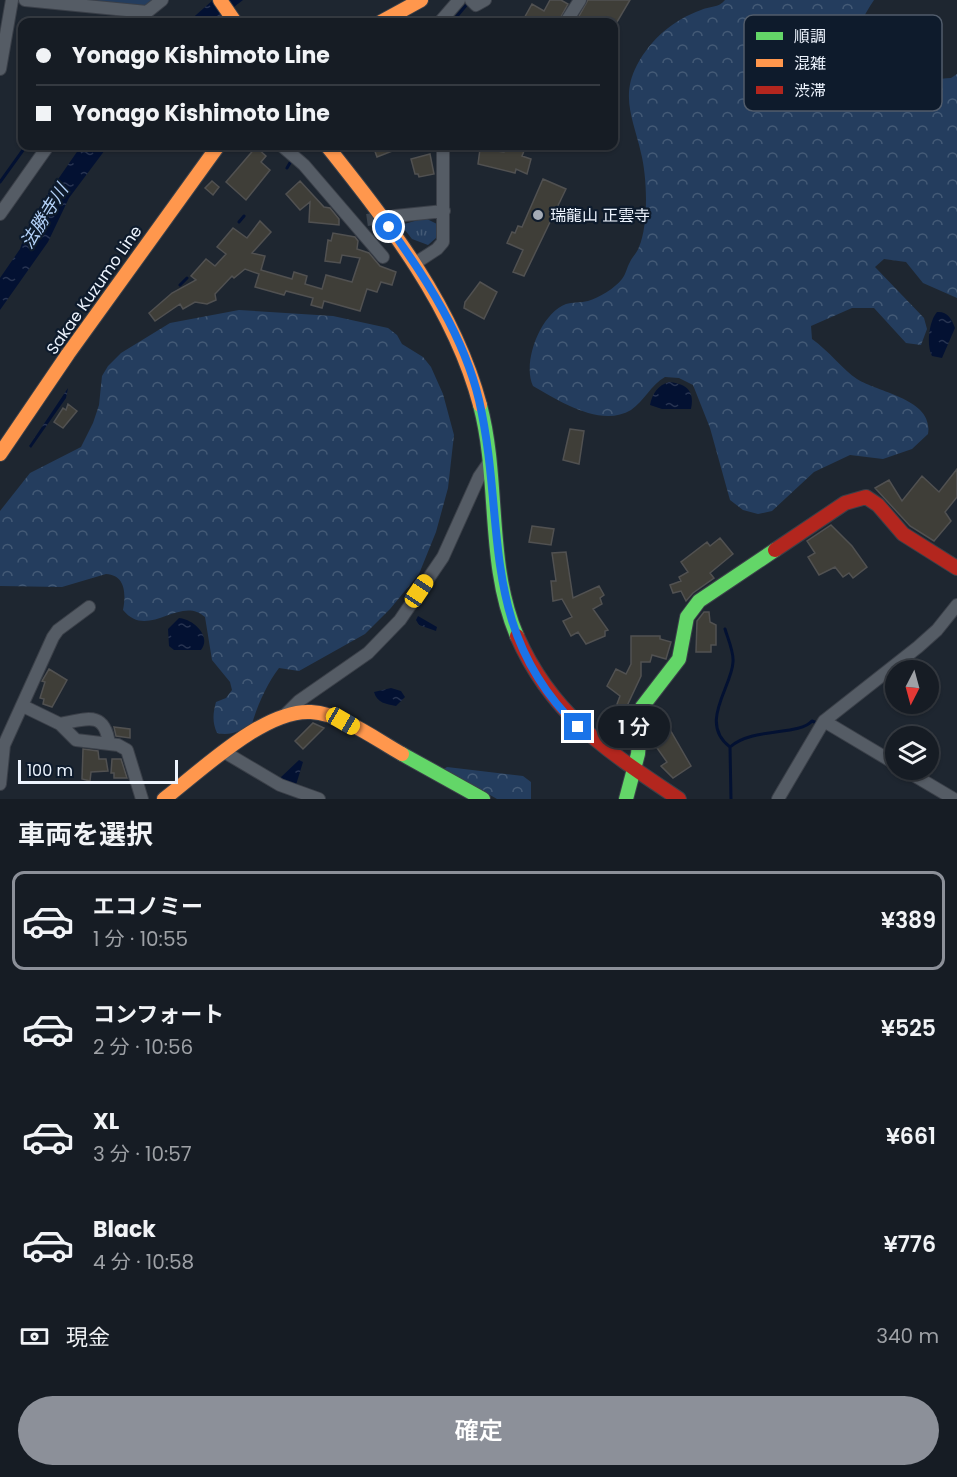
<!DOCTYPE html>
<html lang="ja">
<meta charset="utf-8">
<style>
:root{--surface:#161c24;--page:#232931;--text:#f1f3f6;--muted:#9ea1a6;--line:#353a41;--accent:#8c9099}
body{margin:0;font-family:Poppins,"Noto Sans JP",sans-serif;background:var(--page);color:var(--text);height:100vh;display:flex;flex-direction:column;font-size:22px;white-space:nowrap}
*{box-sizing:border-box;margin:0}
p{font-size:20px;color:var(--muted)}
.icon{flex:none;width:33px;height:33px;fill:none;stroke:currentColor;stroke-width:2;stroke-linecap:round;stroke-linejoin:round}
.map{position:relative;height:799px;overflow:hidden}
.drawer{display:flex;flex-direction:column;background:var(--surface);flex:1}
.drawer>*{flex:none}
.top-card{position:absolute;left:18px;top:18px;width:600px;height:132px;border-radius:12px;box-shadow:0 2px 4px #0004,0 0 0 2px var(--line);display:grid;align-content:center;height:132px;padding:0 18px;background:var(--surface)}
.needle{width:39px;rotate:186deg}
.controls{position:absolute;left:885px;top:660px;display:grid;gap:12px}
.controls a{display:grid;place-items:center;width:54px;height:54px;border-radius:50%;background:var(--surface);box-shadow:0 2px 4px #0004,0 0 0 2px var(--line);font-size:30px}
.scale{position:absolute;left:18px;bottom:15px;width:160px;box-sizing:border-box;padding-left:6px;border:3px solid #edf4fe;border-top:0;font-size:16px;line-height:21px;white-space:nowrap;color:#edf4fe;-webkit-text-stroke:4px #0e1b2c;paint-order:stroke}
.end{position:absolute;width:27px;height:27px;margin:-14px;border:8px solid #1a73e8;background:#fff;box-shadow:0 0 0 3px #fff}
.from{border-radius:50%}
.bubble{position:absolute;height:42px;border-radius:21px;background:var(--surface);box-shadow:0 2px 4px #0004,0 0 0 2px var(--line);font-size:20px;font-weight:600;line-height:42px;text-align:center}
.car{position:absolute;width:18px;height:36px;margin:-18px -9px;border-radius:8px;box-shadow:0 0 4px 2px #0007;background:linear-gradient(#f5c518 24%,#345 0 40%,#f5c518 0 76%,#345 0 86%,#f5c518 0)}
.top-card b{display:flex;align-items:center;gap:21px;height:57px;font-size:22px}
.top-card b+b{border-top:2px solid var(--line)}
.top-card i{width:15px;height:15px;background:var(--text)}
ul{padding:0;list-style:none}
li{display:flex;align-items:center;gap:18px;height:99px;margin:0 12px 9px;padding:0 6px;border:3px solid transparent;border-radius:12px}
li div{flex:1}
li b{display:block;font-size:22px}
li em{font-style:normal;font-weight:600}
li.current{border-color:var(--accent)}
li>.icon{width:54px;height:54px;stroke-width:1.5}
h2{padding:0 18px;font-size:27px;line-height:72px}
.pay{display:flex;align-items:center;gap:15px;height:66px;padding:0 18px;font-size:22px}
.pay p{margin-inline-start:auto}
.cta{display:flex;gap:12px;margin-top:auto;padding:12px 18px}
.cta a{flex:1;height:69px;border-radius:36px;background:var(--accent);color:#fff;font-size:24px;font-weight:600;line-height:69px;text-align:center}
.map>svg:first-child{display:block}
.grass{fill:url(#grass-tufts)}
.forest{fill:url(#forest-crowns)}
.water{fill:url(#water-ripples)}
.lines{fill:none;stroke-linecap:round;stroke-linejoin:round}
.stream{stroke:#031132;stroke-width:3}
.building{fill:#3f3e38;stroke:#515151;stroke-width:1.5}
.street-tunnel{stroke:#3d454f;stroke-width:12;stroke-dasharray:12 6;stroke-linecap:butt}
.street-casing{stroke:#3b4049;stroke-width:14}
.fast-casing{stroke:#3b4049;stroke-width:16}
.slow-casing{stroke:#3b4049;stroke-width:16}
.jam-casing{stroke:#3b4049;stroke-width:16}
.street{stroke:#555c65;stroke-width:12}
.fast{stroke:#63d668;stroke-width:14}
.slow{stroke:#ff974d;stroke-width:14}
.jam{stroke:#b3261e;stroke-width:14}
.route{stroke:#1a73e8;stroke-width:8}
.poi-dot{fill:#a5acb6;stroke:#0e1b2c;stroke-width:2}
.labels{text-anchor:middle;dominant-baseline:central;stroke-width:4.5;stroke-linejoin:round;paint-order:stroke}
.poi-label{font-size:16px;fill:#edf4fe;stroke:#0e1b2c;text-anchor:start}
.street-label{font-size:16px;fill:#edf4fe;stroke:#0e1b2c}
.water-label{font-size:18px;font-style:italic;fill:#b4d2f9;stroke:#0e1b2c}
.key{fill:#0e1b2c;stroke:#515c6b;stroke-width:1.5}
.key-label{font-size:16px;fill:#edf4fe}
</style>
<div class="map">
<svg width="957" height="799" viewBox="0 0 957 799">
<defs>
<pattern id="grass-tufts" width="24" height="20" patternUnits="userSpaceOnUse" patternTransform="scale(1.5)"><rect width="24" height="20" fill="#243d5e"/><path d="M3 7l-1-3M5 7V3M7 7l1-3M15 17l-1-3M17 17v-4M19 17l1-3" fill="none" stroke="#445a76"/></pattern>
<pattern id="forest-crowns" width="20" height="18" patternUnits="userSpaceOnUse" patternTransform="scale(1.5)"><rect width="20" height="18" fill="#243d5e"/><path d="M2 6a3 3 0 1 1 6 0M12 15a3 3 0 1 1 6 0" fill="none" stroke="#445a76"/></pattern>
<pattern id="water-ripples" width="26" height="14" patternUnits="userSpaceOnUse" patternTransform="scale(1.5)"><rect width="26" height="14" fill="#031132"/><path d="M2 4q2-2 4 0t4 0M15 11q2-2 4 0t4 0" fill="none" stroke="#283451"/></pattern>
</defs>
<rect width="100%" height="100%" fill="#1e2630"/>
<path class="grass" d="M65 0H158L147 8Z
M425 218 437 224 436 238 428 245 412 239 401 225Z"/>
<path class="forest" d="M725 0H874C863 17 855 30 856 51 859 92 923 80 951 78L957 74V298L923 283 906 262 884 259 875 267 924 318 927 329 921 345 906 343 874 308H852L811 326 812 339C828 350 843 370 857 379 879 393 934 399 928 434L912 449 883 459 850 455 814 472 772 511 758 514 743 510 730 500 710 428 693 385 679 378 665 377C651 385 644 401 631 410 601 428 559 401 533 386 522 363 540 314 566 304 572 302 581 303 588 301 599 298 615 288 622 279 626 274 627 267 630 262 632 257 637 253 639 247 649 224 647 176 641 153 634 121 620 97 637 65 651 39 673 20 701 10 709 6 719 8 725 0Z
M239 310 333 316 388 328 397 335 402 344 423 357 431 367 443 394 454 435 448 488 436 532 419 574 390 609 365 634 299 671 279 668C268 682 257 706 252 724 240 731 231 736 217 733 212 722 213 713 216 702L226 698 232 690 230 682 212 660 205 617C180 594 148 641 123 610 126 595 126 575 106 574L62 587 0 586V511L30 473 81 447 93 423 99 405 102 376 108 366 121 353 170 323Z
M447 767 523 776 531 782V799H497L444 769Z"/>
<path class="water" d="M213 0H243L215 22H188Z
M81 146H108L69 198 48 242 0 310V278L20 249 27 228 45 198Z
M937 312C947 311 952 319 955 328L942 358 932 356C926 345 929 321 937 312Z
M669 382C686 384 695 390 691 409H662L650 405C652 394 658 385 669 382Z
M68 388 66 398 31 448 29 446Z
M418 616 437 627 436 631 419 625 416 620Z
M179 618C193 619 212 636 201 650H174L169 646 168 629Z
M391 688 401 691 405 697 396 706C386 704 377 703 374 692Z
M299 760 303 762 296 785 280 778Z"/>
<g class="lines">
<path class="stream" d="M452 22 468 3
M299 150 304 146
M287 168 291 161
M0 182 26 146
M239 222 244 216
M180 285 187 278
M725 629C728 639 734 652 733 662 732 687 698 723 730 747
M731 799 730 747C752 727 799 736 812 721L817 723"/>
</g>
<path class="building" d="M550 0H561L568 4 558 22 543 17 540 22H522L532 4 544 11Z
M588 0H630L617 22H585L578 18Z
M373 146H405L377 157Z
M507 146H526L522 156 531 159 527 174 516 169 515 173 478 164 480 149 504 152Z
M256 147 266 156 261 162 270 170 246 200 226 182Z
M430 154 434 174 419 177 418 174H415L411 159Z
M543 179 566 189 524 276 513 272 523 250 507 243 512 232 515 233 518 226 522 227Z
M212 181 219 187 213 195 205 188Z
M300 181 324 207 330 208 339 219V225L309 222 310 202 300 210 286 194Z
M260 221 271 232 252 253 265 256 261 270 292 279 294 272 307 276 305 284 322 289 326 275 352 282 360 258 342 255 340 263 325 261 328 240 331 241 333 233 355 237 358 241 357 249 369 253 380 266 396 272 392 285 381 282 377 292 367 289 360 311 324 301 322 308 311 305 313 298 286 291 284 295 255 287 259 274 245 269 234 278 232 276 215 294 216 300 207 304 195 302 183 309 180 304 155 321 149 313 172 293 196 280 191 276 206 259 215 266 226 254 217 247 233 228 247 238Z
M480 282 497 292 484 319 464 308 465 302Z
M68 404 77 411 63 428 54 422 63 408 66 410Z
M570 429 584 431 579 464 563 460Z
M957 469V497L945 512 951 521 934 541 910 526 875 488 889 480 902 501 922 476 939 492Z
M831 525 852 546 867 567 853 578 849 573 843 577 835 567 819 575 808 557 815 553 807 541Z
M532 526 554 529 551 545 529 542Z
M720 538 733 554 710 573 714 578 693 593 686 601 681 591 673 593 670 585 681 581 679 577 688 572 681 562 707 542 710 546Z
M566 552 573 598 599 586 604 595 600 598 602 604 593 609 608 630 605 631V636L586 644 578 632 571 636 563 621 572 617 562 599 553 601 551 581H556L552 553Z
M704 612H709L710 622 716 625V645H711V652H696L697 621Z
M631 636H660V639L671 642 666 659 652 655 650 662H641V676L626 708 617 704 620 696 607 686 616 669 626 674 631 664Z
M49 669 67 680 52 707 43 704 44 699 40 698 45 682 42 681Z
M661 714 691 766 673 778 661 766 667 762 650 738 651 720Z
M313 723 324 728 303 749 295 741Z
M114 727 130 729V738L116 736Z
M83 749 98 751 99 759H106L108 771 91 772 90 781 82 779Z
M112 759H121L127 778H114V773H111Z"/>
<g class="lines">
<path class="street-tunnel" d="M367 220 388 217"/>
<g class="street-casing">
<path id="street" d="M25 0 147 12
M471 0 476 5 485 0
M142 22 147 12 162 0
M440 22 459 0
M566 22 580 0
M0 69 12 0
M282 146 304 165 383 257
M0 214 48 146
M395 216 444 211
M414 264 437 249 443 242V146
M23 706 60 724 76 740 118 745 127 750 142 799
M286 714 299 701 368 653 400 620 443 557 479 477 490 461
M824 721 896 764
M60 724C86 719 105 710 109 744
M226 753 280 785 319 799
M905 770 954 799
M0 784 4 745 53 637 58 630 89 607
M778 799 824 721 918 647 937 630 957 605"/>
</g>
<g class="fast-casing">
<path id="fast" d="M480 405C500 480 486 564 517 636
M402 754 483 799
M626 799 638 754 642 707 679 659 687 617 699 601 775 550"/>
</g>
<g class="slow-casing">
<path id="slow" d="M220 0 235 22
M381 22 421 0
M327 146C389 224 454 307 480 405
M0 454 68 354 218 146
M164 799C201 771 264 709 311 712 343 714 375 739 402 754"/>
</g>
<g class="jam-casing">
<path id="jam" d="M775 550 845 503 866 497 878 505 903 534 957 568
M517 636C552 716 609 752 679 799"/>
</g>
<use href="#street" class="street"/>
<use href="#fast" class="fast"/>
<use href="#slow" class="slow"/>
<use href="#jam" class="jam"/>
</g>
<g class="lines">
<path class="route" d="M389 227C426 278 464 337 479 400 507 522 477 629 578 727"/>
</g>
<circle class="poi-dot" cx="538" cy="215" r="6"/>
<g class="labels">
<g class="poi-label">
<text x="550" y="215">瑞龍山 正雲寺</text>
</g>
<g class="street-label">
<text transform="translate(94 290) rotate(-55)">Sakae Kuzumo Line</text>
</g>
<g class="water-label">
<text transform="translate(44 216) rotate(-58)">法勝寺川</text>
</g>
</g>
<rect x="744" y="15" width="198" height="96" rx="9" class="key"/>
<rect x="756" y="32" width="27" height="8" fill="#63d668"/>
<rect x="756" y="59" width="27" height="8" fill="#ff974d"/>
<rect x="756" y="86" width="27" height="8" fill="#b3261e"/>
<g class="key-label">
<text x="794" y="42">順調</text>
<text x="794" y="69">混雑</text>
<text x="794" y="96">渋滞</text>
</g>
</svg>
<div class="controls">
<a><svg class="needle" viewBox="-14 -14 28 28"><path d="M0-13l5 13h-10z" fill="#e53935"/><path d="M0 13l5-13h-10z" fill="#9ea1a6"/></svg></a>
<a><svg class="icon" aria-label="layers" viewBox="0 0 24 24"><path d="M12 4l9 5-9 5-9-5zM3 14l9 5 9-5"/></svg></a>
</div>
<div class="scale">100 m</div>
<i class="end from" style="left:389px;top:227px"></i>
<i class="end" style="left:578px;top:727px"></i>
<div class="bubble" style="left:598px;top:706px;width:72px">1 分</div>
<i class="car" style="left:419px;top:591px;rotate:34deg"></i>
<i class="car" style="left:343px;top:721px;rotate:120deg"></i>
<div class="top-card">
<b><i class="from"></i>Yonago Kishimoto Line</b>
<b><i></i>Yonago Kishimoto Line</b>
</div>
</div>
<section class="drawer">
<h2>車両を選択</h2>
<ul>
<li class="current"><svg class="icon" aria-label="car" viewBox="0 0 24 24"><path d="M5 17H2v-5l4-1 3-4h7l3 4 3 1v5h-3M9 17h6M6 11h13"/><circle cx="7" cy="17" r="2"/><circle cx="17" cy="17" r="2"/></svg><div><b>エコノミー</b><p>1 分 · 10:55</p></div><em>¥389</em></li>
<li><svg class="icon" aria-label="car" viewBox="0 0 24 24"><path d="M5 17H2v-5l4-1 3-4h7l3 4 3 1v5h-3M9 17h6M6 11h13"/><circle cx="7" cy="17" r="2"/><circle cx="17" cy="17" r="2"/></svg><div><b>コンフォート</b><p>2 分 · 10:56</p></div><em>¥525</em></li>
<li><svg class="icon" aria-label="car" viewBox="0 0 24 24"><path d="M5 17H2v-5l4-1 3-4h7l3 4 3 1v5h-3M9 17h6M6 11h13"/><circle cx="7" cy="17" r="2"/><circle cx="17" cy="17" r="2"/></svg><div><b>XL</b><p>3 分 · 10:57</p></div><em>¥661</em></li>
<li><svg class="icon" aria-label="car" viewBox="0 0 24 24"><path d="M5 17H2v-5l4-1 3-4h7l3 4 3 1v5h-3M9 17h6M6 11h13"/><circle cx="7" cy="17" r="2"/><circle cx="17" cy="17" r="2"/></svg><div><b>Black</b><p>4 分 · 10:58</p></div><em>¥776</em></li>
</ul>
<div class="pay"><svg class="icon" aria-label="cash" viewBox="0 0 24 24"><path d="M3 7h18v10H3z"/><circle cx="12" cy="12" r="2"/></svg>現金<p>340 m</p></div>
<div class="cta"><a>確定</a></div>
</section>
